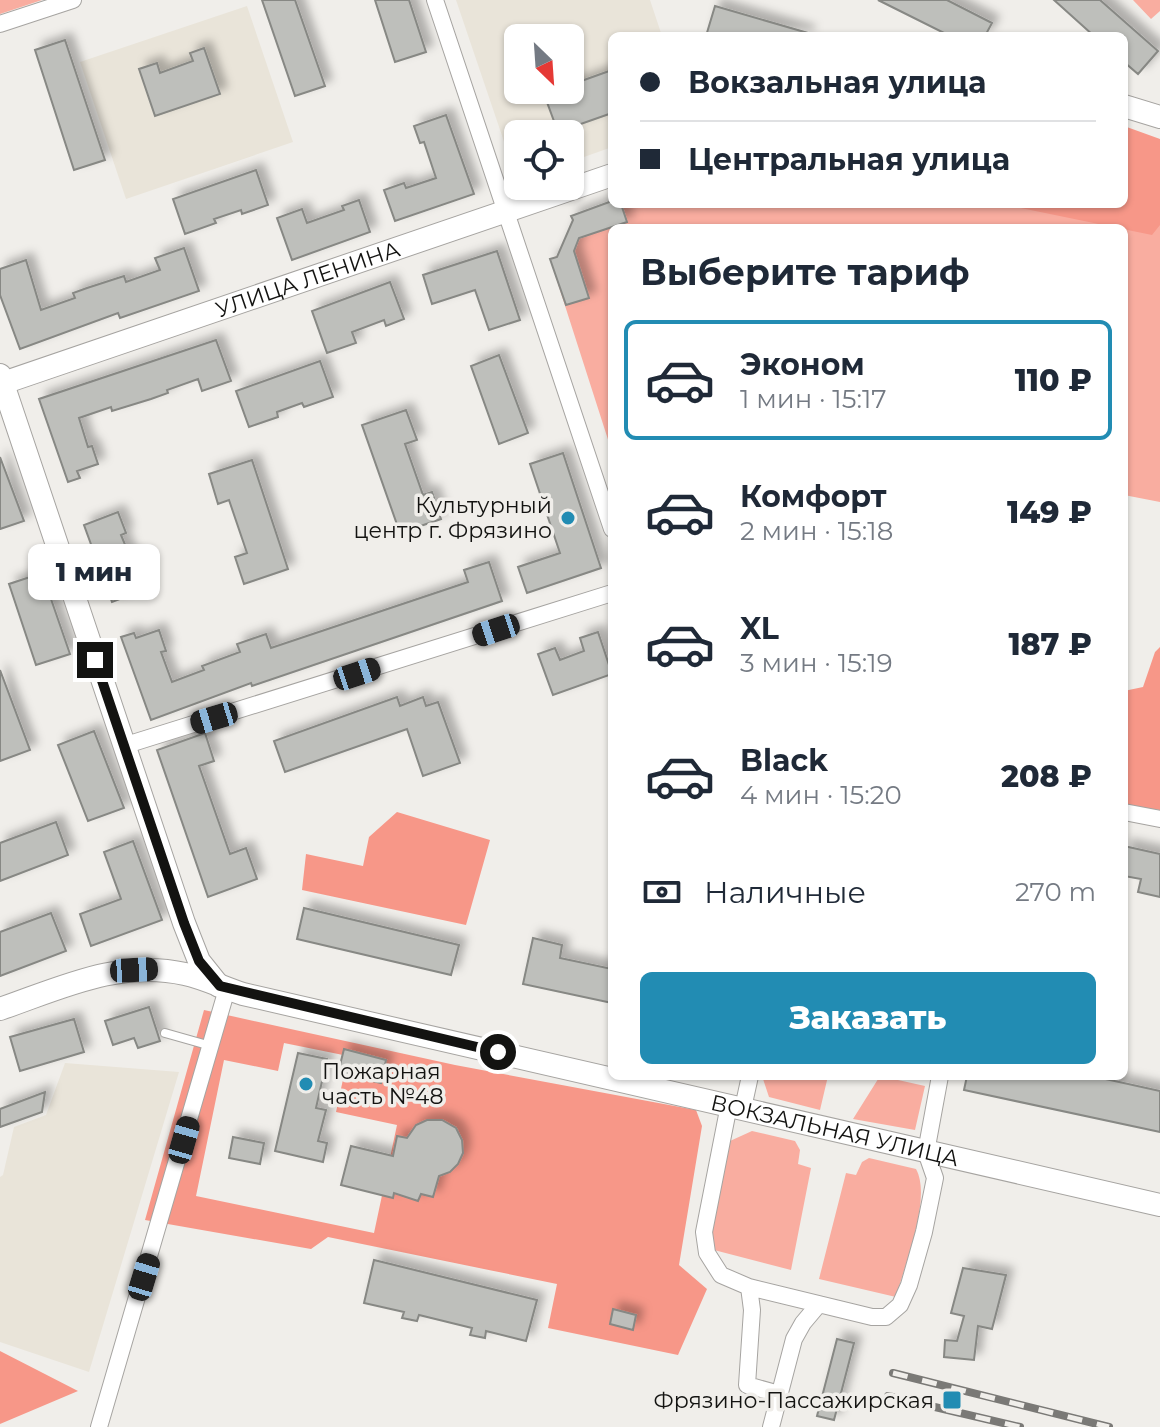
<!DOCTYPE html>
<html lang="ru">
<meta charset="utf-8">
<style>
:root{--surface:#fff;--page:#f2f2f3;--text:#1f2937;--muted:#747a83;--line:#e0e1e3;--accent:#228cb3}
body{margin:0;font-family:Montserrat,sans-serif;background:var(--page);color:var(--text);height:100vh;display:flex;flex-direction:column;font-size:30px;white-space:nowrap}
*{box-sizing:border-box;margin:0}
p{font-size:26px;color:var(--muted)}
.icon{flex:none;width:44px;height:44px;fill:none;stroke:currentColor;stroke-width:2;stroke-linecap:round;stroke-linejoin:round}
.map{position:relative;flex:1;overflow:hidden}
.details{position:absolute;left:608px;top:224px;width:520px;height:856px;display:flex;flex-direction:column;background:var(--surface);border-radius:12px;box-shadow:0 2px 6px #0004}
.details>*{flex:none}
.top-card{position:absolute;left:608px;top:32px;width:520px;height:176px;border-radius:12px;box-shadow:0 2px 6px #0004;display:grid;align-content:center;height:176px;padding:0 32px;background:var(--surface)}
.needle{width:52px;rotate:155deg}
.controls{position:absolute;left:504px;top:24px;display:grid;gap:16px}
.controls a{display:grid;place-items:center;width:80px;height:80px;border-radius:12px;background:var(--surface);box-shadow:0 2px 6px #0004;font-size:40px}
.end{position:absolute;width:36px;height:36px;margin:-18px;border:10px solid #131311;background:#fff;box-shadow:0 0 0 4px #fff}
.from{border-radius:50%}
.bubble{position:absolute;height:56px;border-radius:12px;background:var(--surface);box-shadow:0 2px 6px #0004;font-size:26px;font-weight:800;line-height:56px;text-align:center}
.car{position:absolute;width:24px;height:48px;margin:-24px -12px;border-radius:10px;box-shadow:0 0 6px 2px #0007;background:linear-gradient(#222 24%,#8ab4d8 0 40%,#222 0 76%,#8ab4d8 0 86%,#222 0)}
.top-card b{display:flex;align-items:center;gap:28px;height:76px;font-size:30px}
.top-card b+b{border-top:2px solid var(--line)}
.top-card i{width:20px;height:20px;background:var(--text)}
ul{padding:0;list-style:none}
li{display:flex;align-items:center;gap:24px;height:120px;margin:0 16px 12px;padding:0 16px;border:4px solid transparent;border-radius:12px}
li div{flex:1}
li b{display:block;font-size:30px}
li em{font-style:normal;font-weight:800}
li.current{border-color:var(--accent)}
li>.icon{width:72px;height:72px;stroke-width:1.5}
h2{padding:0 32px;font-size:36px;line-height:96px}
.pay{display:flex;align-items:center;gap:20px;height:88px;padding:0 32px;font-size:30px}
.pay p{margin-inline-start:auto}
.action{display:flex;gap:16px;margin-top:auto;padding:16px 32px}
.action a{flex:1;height:92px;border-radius:12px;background:var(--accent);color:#fff;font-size:32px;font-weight:800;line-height:92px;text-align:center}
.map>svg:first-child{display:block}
.built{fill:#e9e4d9;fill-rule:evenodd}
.green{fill:#f9ada0}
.forest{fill:#f79788;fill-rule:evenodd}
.building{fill:#bebfbb;stroke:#878884;stroke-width:2;filter:url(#shadow)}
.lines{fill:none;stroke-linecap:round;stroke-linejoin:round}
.lane-casing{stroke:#a6a4a1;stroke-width:10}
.street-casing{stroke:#a6a4a1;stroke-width:18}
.secondary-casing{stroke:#a6a4a1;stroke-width:24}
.lane{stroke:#fff;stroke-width:8}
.street{stroke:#fff;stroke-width:16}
.secondary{stroke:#fff;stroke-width:22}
.rail-casing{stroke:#7a7976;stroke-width:8}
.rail{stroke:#f0eeea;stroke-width:5;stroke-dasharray:15;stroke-linecap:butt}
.route{stroke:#131311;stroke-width:10}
.poi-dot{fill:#228cb3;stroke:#f0eeea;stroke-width:3}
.labels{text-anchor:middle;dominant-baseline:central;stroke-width:7;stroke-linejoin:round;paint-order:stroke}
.street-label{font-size:22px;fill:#131311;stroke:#f0eeea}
.poi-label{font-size:22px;fill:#131311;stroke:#f0eeea;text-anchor:end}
</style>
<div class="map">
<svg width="1160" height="1427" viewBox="0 0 1160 1427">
<defs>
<filter id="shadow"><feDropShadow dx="7" dy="-7" stdDeviation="4" flood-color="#0004"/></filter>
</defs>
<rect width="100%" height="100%" fill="#f0eeea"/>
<path class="built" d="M456 0H650L662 36H612V147L570 162V134H518L517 180ZM518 38H570V90H518Z
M247 6 293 142 126 199 80 62Z
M65 1063 179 1072 89 1372 0 1342V1177L3 1175 14 1127 46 1115Z"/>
<path class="green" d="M0 0H42L0 14Z
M1133 0H1160V11L1151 19Z
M1160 167V502L1124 495V228H612V452L550 259 557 256 573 220 571 216 612 201V204H1124Z
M762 1076H828L820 1110 769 1097Z
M880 1076 925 1086 915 1130 853 1119Z
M752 1131 795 1141 800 1150 798 1164 811 1168 791 1270 714 1250 711 1227 730 1141Z
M869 1158 916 1169C932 1198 905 1264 896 1297L819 1279 846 1173 856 1175 862 1162Z"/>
<path class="forest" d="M1124 126 1160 139V225L1152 235 1001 204H1124Z
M1160 647V810L1124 806V691L1143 687 1155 652Z
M397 812 490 840 466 925 302 890 306 854 363 866 369 837Z
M204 1010 455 1065 696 1110 702 1126 679 1265 707 1289 678 1355 548 1328 557 1284 328 1237 311 1249 145 1220ZM284 1043 348 1056 336 1112 397 1125 374 1233 196 1196 224 1060 278 1071Z
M0 1351 78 1391 0 1424Z"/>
<path class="building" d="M262 0H295L325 86 295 96Z
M375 0H409L426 52 395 62Z
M878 0H947L992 23 985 36H950Z
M1054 0H1100L1158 51 1138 74 1124 62V36H1094Z
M715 6 808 33 807 36H706Z
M65 40 105 160 74 170 35 50Z
M204 48 220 94 155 116 139 69 157 63 160 73 193 61 190 53Z
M612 70V113L558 132 544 94 555 90H570V85Z
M446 115 474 194 395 221 384 190 404 183 406 188 436 178 424 142 420 143 414 126Z
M256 170 268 205 242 214 241 210 214 219 216 223 185 234 173 199Z
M359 200 370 232 292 260 277 218 302 209 307 223 344 210 342 206Z
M612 201V204H621L627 222 579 238 574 251 589 298 566 305 550 259 557 257 573 220 571 216Z
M184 248 199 291 120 318 118 313 20 349 0 295V269L26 260 41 310 75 298 73 293 87 288 124 276 126 282 160 270 155 258Z
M497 251 520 320 489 330 475 290 432 304 423 275Z
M390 282 404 319 386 326 384 320 352 332 356 343 327 353 312 311Z
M216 340 231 381 202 391 198 379 167 390 168 393 151 399 112 411 111 407 79 418 88 447 92 446 98 464 77 471 80 478 68 482 39 399Z
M499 355 528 433 499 444 471 366Z
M320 361 333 397 304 407 302 403 277 412 278 417 249 427 236 391Z
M406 410 417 440 405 444 423 495 432 492 441 519 400 533 362 425Z
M563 453 601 568 527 593 518 567 560 553 530 464Z
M0 457 24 521 0 529Z
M252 460 288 569 244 584 235 557 247 553 229 500 218 504 209 474Z
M118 512 126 533 121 535 144 590 112 602 84 525Z
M489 562 502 601 252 686 251 683 151 720 121 637 134 633 136 638 159 630 166 651 161 652 172 682 204 670 202 666 240 652 237 644 266 634 271 648 468 582 464 570Z
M42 573 70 654 36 665 9 584Z
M598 632 612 674 553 695 538 654 555 648 560 660 584 651 580 638Z
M0 670 30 750 0 761Z
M397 697 400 706 423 697 426 706 438 702 460 763 423 776 407 729 285 772 274 741Z
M94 731 124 808 88 821 58 745Z
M205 733 214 761 199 766 230 854 246 848 257 879 208 897 157 750Z
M56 822 68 855 0 881V843Z
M133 841 162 920 91 946 80 914 121 899 104 852Z
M1124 846 1160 854V897L1138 892 1141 879 1124 876Z
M304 908 459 945 451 975 297 939Z
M51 913 66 951 0 976V932Z
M533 938 562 945 560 958 612 969V1003L523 984Z
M149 1007 160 1041 138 1048 134 1038 113 1045 105 1021Z
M74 1019 84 1052 20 1071 10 1037Z
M344 1049 386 1060 381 1083 338 1073Z
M298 1053 327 1059 316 1108 326 1110 318 1141 327 1143 323 1162 275 1151Z
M967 1076H1092L1160 1091V1132L964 1090Z
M45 1092 42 1112 0 1127V1109Z
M427 1120H442L456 1128 462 1140 463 1153 458 1164 450 1172 439 1176 433 1197 421 1194 418 1201 394 1193 393 1198 341 1185 351 1146 393 1156 397 1136 407 1138 416 1125Z
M233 1137 264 1143 260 1164 229 1158Z
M374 1260 537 1300 526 1341 486 1331 485 1338 470 1335 472 1328 419 1315 417 1321 402 1318 404 1312 364 1303Z
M963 1268 1006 1275 992 1329 978 1326 974 1360 944 1357 945 1340 957 1341 964 1316 951 1313Z
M613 1309 636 1315 633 1330 610 1324Z
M837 1339 854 1343 834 1420 817 1416Z"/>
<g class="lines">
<g class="lane-casing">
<path id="lane" d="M165 1033 211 1046"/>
</g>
<g class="street-casing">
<path id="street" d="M435 0 612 529
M0 24 73 0
M123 746 612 593
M1124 812 1160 819
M729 1105 704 1232 707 1253 721 1275 749 1287 872 1317H886L900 1305 909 1285 924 1232 935 1178 926 1152 940 1076
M743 1108 750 1076
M749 1287 752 1310 747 1385 779 1394
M99 1427 227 989
M771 1427 794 1339 803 1323 819 1304"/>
</g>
<g class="secondary-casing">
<g id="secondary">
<path d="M1124 106 1160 117"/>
<path d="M0 375 184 923 199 961 219 986"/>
<path id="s1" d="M3 383 612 175"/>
<path id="s2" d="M0 1009C61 988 119 959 185 974 204 978 224 988 243 994L1160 1205"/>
</g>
</g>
<use href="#lane" class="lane"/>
<use href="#street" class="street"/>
<use href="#secondary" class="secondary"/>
<g class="rail-casing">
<path id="rail" d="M893 1373 1109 1427
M888 1396 1020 1427"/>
</g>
<use href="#rail" class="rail"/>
</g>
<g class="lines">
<path class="route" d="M95 660 184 923 199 961 220 986 498 1052"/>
</g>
<g class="poi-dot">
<circle cx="568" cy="518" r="8"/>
<circle cx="306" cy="1084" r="8"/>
<rect x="942" y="1390" width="20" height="20" rx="4"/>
</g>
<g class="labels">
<g class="street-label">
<text stroke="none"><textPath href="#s1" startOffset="322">УЛИЦА ЛЕНИНА</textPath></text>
<text stroke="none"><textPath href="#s2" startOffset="860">ВОКЗАЛЬНАЯ УЛИЦА</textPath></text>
</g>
<g class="poi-label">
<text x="552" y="505">Культурный<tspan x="552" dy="25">центр г. Фрязино</tspan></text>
<text x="322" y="1071" text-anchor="start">Пожарная<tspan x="322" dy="25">часть №48</tspan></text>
<text x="934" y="1400">Фрязино-Пассажирская</text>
</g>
</g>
</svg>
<div class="controls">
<a><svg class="needle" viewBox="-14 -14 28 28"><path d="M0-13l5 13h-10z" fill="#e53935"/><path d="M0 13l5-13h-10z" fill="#747a83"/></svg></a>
<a><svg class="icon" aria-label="locate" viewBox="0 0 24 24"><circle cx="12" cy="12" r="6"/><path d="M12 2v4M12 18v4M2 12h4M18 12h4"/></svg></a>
</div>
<i class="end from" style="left:498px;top:1052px"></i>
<i class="end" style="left:95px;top:660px"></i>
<div class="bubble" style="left:28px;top:544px;width:132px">1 мин</div>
<i class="car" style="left:496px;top:630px;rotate:252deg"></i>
<i class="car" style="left:357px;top:674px;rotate:72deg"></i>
<i class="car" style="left:214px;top:718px;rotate:253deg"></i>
<i class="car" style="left:134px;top:970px;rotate:87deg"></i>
<i class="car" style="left:184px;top:1140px;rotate:16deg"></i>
<i class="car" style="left:144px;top:1277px;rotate:17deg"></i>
<div class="top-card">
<b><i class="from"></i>Вокзальная улица</b>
<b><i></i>Центральная улица</b>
</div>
<section class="details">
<h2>Выберите тариф</h2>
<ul>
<li class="current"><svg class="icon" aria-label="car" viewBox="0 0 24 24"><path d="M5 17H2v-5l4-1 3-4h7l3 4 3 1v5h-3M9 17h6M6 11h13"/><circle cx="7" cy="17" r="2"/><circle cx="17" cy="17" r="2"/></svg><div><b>Эконом</b><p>1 мин · 15:17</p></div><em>110 ₽</em></li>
<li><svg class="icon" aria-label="car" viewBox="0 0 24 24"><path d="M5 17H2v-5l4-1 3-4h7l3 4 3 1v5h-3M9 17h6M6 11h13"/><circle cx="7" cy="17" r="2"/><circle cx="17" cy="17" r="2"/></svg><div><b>Комфорт</b><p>2 мин · 15:18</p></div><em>149 ₽</em></li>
<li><svg class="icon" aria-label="car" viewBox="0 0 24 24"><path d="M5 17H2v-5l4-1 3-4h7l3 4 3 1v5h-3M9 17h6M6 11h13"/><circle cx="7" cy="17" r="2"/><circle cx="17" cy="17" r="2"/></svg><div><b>XL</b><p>3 мин · 15:19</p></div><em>187 ₽</em></li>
<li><svg class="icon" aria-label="car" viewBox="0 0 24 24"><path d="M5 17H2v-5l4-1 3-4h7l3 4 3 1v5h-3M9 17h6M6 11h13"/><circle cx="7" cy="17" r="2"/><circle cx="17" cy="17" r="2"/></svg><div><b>Black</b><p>4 мин · 15:20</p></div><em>208 ₽</em></li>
</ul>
<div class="pay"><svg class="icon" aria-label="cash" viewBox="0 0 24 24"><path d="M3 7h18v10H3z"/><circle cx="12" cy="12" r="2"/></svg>Наличные<p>270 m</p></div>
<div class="action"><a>Заказать</a></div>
</section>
</div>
